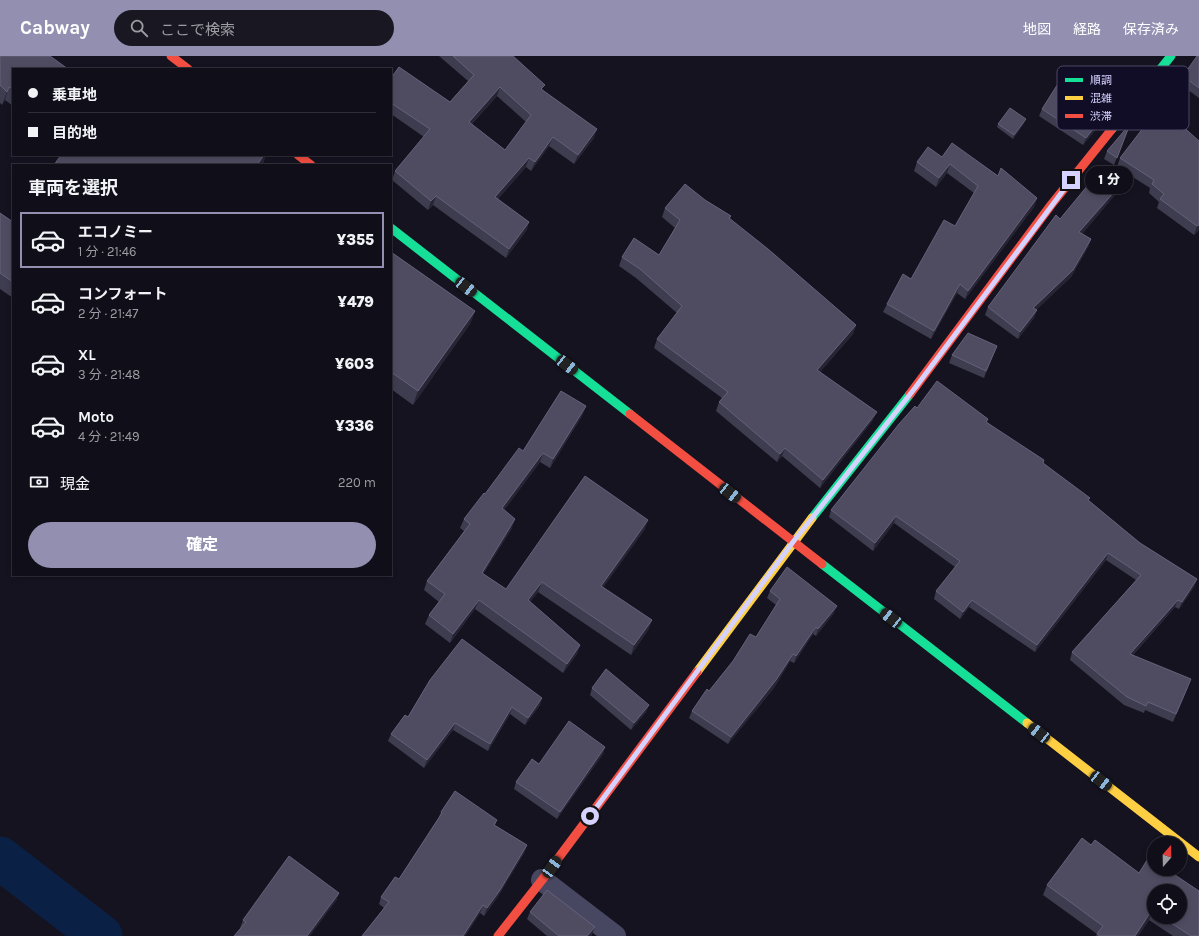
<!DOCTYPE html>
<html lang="ja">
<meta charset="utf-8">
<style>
:root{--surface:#100e18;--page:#191721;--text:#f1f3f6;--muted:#9c9ca2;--line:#302e37;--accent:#928fb1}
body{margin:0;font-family:Karla,"Noto Sans JP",sans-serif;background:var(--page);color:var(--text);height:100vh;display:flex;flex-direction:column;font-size:15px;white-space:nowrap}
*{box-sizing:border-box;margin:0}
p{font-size:13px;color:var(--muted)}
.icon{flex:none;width:22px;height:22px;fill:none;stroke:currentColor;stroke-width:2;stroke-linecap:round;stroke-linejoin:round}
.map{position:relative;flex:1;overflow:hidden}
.side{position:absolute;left:12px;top:108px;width:380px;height:412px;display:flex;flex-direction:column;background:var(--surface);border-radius:0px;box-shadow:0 2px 6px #0003,0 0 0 1px var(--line)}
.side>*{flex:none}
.banner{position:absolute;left:12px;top:12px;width:380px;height:88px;border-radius:0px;box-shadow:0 2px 6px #0003,0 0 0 1px var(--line);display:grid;align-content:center;height:88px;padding:0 16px;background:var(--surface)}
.needle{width:26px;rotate:20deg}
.tools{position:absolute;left:1147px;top:780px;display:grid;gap:8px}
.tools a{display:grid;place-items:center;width:40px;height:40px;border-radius:50%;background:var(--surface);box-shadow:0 2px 6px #0003,0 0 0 1px var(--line);font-size:20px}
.end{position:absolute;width:18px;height:18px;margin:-9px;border:5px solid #d6d2ff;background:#111;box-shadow:0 0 0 2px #111}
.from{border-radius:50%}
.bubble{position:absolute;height:28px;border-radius:14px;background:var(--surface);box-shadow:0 2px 6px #0003,0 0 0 1px var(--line);font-size:13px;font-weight:800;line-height:28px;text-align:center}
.car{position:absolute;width:12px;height:24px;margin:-12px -6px;border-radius:5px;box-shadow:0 0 3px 1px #0007;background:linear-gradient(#222 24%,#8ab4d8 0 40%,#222 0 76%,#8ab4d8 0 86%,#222 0)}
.banner b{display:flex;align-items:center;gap:14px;height:38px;font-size:15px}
.banner b+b{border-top:1px solid var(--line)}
.banner i{width:10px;height:10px;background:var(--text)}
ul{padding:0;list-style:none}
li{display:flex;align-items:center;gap:12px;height:56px;margin:0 8px 6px;padding:0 8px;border:2px solid transparent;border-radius:0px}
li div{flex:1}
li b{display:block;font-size:15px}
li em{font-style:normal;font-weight:800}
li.current{border-color:var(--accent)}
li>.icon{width:36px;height:36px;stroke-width:1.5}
h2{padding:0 16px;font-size:18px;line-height:48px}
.pay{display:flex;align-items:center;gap:10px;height:44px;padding:0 16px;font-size:15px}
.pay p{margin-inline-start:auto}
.action{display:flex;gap:8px;margin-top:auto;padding:8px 16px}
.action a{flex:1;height:46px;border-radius:24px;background:var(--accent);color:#fff;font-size:16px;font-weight:800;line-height:46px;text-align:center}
header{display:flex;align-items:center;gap:24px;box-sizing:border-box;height:56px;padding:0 20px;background:var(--accent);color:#fff}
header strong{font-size:19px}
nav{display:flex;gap:22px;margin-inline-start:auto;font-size:14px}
.search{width:280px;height:36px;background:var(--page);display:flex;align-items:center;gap:10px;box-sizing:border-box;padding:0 14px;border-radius:22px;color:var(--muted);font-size:15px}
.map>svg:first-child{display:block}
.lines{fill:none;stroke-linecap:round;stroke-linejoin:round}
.river{stroke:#0a2145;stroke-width:43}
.street{stroke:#484761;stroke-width:22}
.fast{stroke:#16e098;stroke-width:9}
.slow{stroke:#ffcf43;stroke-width:9}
.jam{stroke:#f24e42;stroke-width:9}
.wall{fill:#3e3c4f;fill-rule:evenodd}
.shaded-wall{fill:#272534}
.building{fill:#4f4c62;stroke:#64617b;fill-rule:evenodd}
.route{stroke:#d6d2ff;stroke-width:5}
.key{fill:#110d26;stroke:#4c4867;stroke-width:1}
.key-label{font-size:11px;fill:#d6d2ff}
</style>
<header>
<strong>Cabway</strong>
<div class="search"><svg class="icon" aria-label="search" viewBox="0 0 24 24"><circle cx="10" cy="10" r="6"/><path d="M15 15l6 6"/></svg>ここで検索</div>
<nav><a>地図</a><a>経路</a><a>保存済み</a></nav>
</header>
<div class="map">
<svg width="1199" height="880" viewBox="0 0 1199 880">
<rect width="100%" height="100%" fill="#151320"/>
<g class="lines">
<path class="river" d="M0 802 101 880"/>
<path class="street" d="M542 824 615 880"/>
<path class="fast" d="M1112 73 1171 0
M391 172 630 358
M812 462 910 338
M822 508 1027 667"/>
<path class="slow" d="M697 616 812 462
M1027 667 1199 801"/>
<path class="jam" d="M171 0 188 13
M298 99 311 109
M910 338 1051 149 1112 73
M630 358 822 508
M498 880 542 824 697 616"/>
</g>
<path class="wall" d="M0 0 13 13V50L5 44 2 49 0 47Z
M439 0H513L543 34 594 82 574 108 549 90 531 115 526 111 498 143 529 166 526 175 506 202 433 149 428 154 392 124 395 115 424 81 391 58V22L450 46 468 25ZM497 40 526 66 505 94 471 69Z
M1199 0V42L1180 28 1183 20Z
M1042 53 1108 54 1106 61 1083 89 1039 60Z
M1024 67 1013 83 997 71 998 68Z
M1130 68 1114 109 1104 103 1107 95Z
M1199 85V174L1194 179 1157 152 1159 146 1149 137 1150 132 1117 111 1120 102Z
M942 101 998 120 1037 142 1034 151 965 243 957 237 931 283 883 256 887 248 911 223 955 170 974 137 947 117 936 131 914 115 917 106Z
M1122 127 1119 134 1082 178 1091 183 1088 191 1071 221 1036 254 1034 262 1018 283 985 259 988 251 1060 163Z
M705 144 731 160 730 163 856 269 853 278 820 316 873 364 820 432 782 400 777 406 716 355 719 346 722 342 654 292 657 283 677 257 636 222 619 210 622 201 659 199 675 172 662 161 665 152Z
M0 157 13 166V242L0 233Z
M391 196 475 255 470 268 413 349 391 333Z
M997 290 984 322 949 307 952 299Z
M586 350 582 360 550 412 540 406 504 454 512 472 483 518 506 533 645 473 603 531 652 564 648 574 631 599 538 536 530 546 580 589 577 598 563 617 475 553 450 587 425 568 429 559 439 546 424 534 427 525 464 475 460 472 464 463 523 395Z
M988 363 987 366 1043 407 1140 487 1197 523 1194 531 1179 553 1175 551 1133 599 1188 631 1173 666 1145 654 1144 657 1124 649 1070 604 1072 596 1136 524 1106 504 1035 596 969 551 960 563 934 543 936 535 955 511 894 467 873 495 829 461 831 454Z
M770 535 834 557 816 580 813 578 794 607 790 605 774 632 728 688 689 662 692 655 756 581 776 549 767 542Z
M430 624 540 649 525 669 510 658 488 695 453 674 424 712 388 685 391 678 408 661Z
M592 632 649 649 646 656 631 674 590 639Z
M605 691 603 698 557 763 514 733 516 726 539 708Z
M441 756 497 764 495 769 527 789 524 797 497 842 484 860 480 857 465 880H362L384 852 379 848 381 841 399 823 438 763Z
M1091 789 1139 817 1199 880H1173L1149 864 1138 880H1096L1097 878 1043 839 1047 829ZM1154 835 1180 861H1154Z
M339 837 336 845 240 872 243 864Z
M530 856 592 878 591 880H547L527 863Z"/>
<path class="shaded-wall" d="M9 31 5 44 2 49 7 36Z
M500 31 497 40 465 75 469 66Z
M1108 54 1106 61 1083 89 1086 82Z
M1026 63 1024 67 1013 83 1014 79Z
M597 73 594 82 574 108 578 99Z
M553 81 549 90 531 115 535 106Z
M264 99H266L264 106 262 109H257Z
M529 102 526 111 492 150 495 141Z
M950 108 947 117 936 131 939 122Z
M1122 127 1119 134 1077 184 1079 176Z
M436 140 433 149 428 154 431 145Z
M1037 142 1034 151 965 243 968 235Z
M529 166 526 175 506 202 509 193Z
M1199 169V174L1194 179 1197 170Z
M1091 183 1088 191 1071 221 1031 259 1033 252Z
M960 228 957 237 931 283 934 275Z
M1037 254 1034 262 1018 283 1020 276Z
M475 255 470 268 413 349 418 335Z
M856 269 853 278 814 323 817 314Z
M997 290 994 298 984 322 986 315Z
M586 350 582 360 550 412 553 403Z
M877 356 873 364 820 432 823 424Z
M785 392 782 400 777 406 780 398Z
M543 397 540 406 499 461 502 452Z
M896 460 894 467 873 495 875 487Z
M515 463 512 472 478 526 482 517Z
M648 464 645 473 598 539 601 530Z
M1108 497 1106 504 1035 596 1037 589Z
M1197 523 1194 531 1179 553 1182 546Z
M542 526 538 536 524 554 528 544Z
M479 544 475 553 450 587 453 578Z
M972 544 969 551 960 563 963 556Z
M1178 544 1175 551 1127 605 1130 598Z
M837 550 834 557 816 580 818 573Z
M652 564 648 574 631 599 634 589Z
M816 571 813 578 794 607 796 600Z
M580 589 577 598 563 617 567 608Z
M793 598 790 605 774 632 728 688 731 681Z
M542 642 540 649 525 669 528 662Z
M649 649 646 656 631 674 634 667Z
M512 651 510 658 488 695 490 688Z
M455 667 453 674 424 712 427 704Z
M605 691 603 698 557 763 560 756Z
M527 789 524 797 497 842 484 860 487 852Z
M339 837 336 845 310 880H307Z
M483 849 480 857 465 880H463Z
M1152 854 1149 864 1138 880H1135Z
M595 871 592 878 591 880H587Z"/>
<path class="building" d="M0 0H50L68 13H13V33L9 31 7 36 0 29Z
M453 0H513L545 29 541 33 597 73 578 99 553 81 535 106 529 102 495 141 529 166 509 193 436 140 431 145 395 115 430 73 391 47V22L399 11 450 46 474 19ZM500 31 531 59 505 94 469 66Z
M1197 0H1199V32L1183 20Z
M1061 23 1108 54 1086 82 1042 53Z
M1160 50 1199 85V169L1197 170 1160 143 1164 138 1152 128 1154 124 1120 102Z
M1010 52 1026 63 1014 79 998 68Z
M1130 68 1117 102 1107 95Z
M952 87 998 120 1001 112 1037 142 968 235 960 228 934 275 887 248 903 218 911 223 944 164 955 170 978 130 950 108 939 122 917 106 928 91 942 101Z
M61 99H264L257 109H54Z
M1098 117 1122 127 1079 176 1091 183 1073 214 1033 252 1037 254 1020 276 988 251 1056 159 1060 163Z
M685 128 705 144 731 160 729 162 768 193 856 269 817 314 877 356 823 424 785 392 780 398 719 346 728 336 657 283 682 250 640 213 622 201 634 182 659 199 680 164 665 152Z
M0 157 13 166V226L0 217Z
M391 196 475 255 418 335 391 316Z
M968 277 997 290 986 315 952 299Z
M937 325 988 363 986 366 1044 404 1043 407 1090 442 1088 444 1140 487 1197 523 1182 546 1178 544 1130 598 1191 623 1176 658 1148 646 1146 650 1127 641 1072 596 1141 519 1108 497 1037 589 972 544 963 556 936 535 960 505 896 460 875 487 831 454 899 368 915 350 917 352Z
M561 335 586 350 553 403 543 397 502 452 515 463 482 517 506 533 585 420 648 464 601 530 652 564 634 589 542 526 528 544 580 589 567 608 479 544 453 578 429 559 445 538 427 525 470 468 464 463 484 437 485 438 519 392 523 395Z
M787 511 837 550 818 573 816 571 796 600 793 598 776 624 731 681 692 655 707 633 709 635 733 605 750 578 756 581 780 543 770 535Z
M462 583 542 642 528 662 512 651 490 688 455 667 427 704 391 678 405 659 408 661 430 624Z
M606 613 649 649 634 667 592 632Z
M569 665 605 691 560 756 516 726 532 703 539 708Z
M455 735 497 764 494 769 527 789 500 834 487 852 483 849 463 880H362L389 846 381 841 395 821 399 823 442 757 441 756Z
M1082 782 1091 789 1095 784 1139 817 1149 801 1154 805V813H1166L1199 835V880H1191L1162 861H1180V835H1154V855L1152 854 1135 880H1100L1097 878 1103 870 1047 829Z
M289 800 339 837 307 880H234L246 866 243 864Z
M547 834 595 871 587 880H559L530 856Z"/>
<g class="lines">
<path class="route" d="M590 760 793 486 915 332 1071 124"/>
</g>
<rect x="1057" y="10" width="132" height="64" rx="6" class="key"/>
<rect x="1065" y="22" width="18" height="4" fill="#16e098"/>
<rect x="1065" y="40" width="18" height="4" fill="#ffcf43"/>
<rect x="1065" y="58" width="18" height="4" fill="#f24e42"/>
<g class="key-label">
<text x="1090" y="28">順調</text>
<text x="1090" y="46">混雑</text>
<text x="1090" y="64">渋滞</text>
</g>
</svg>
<div class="tools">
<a><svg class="needle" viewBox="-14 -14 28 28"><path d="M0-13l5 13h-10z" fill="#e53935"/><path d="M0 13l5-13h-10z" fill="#9c9ca2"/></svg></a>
<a><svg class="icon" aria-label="locate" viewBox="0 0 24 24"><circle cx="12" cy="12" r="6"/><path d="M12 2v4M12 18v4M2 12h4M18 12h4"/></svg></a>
</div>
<i class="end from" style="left:590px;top:760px"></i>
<i class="end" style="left:1071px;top:124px"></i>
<div class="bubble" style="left:1085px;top:110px;width:48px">1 分</div>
<i class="car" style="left:466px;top:231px;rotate:128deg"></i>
<i class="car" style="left:567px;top:309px;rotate:128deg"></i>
<i class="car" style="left:730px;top:437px;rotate:128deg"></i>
<i class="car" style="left:891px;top:562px;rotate:308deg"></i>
<i class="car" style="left:1039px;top:677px;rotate:308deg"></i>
<i class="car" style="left:1101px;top:725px;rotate:128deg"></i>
<i class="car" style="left:552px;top:811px;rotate:36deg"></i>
<div class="banner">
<b><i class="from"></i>乗車地</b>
<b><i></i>目的地</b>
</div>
<section class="side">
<h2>車両を選択</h2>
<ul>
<li class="current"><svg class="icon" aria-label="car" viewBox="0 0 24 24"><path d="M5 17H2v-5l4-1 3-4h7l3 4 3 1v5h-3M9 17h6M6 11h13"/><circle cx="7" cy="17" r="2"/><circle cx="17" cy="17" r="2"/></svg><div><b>エコノミー</b><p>1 分 · 21:46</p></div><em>¥355</em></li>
<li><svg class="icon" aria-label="car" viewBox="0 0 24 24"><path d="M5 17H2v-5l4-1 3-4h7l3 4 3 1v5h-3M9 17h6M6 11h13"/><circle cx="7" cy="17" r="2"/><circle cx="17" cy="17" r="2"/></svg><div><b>コンフォート</b><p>2 分 · 21:47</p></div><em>¥479</em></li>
<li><svg class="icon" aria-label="car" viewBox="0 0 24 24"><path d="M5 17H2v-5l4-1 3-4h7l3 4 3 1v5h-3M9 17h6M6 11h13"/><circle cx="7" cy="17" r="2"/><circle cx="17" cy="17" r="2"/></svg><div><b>XL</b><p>3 分 · 21:48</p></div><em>¥603</em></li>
<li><svg class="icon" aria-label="car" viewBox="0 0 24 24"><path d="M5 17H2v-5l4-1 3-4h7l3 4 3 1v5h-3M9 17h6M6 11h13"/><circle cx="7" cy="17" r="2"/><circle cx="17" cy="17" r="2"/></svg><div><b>Moto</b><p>4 分 · 21:49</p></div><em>¥336</em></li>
</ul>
<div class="pay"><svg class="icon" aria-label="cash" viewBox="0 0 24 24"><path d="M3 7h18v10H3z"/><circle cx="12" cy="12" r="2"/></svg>現金<p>220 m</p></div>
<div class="action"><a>確定</a></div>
</section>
</div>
